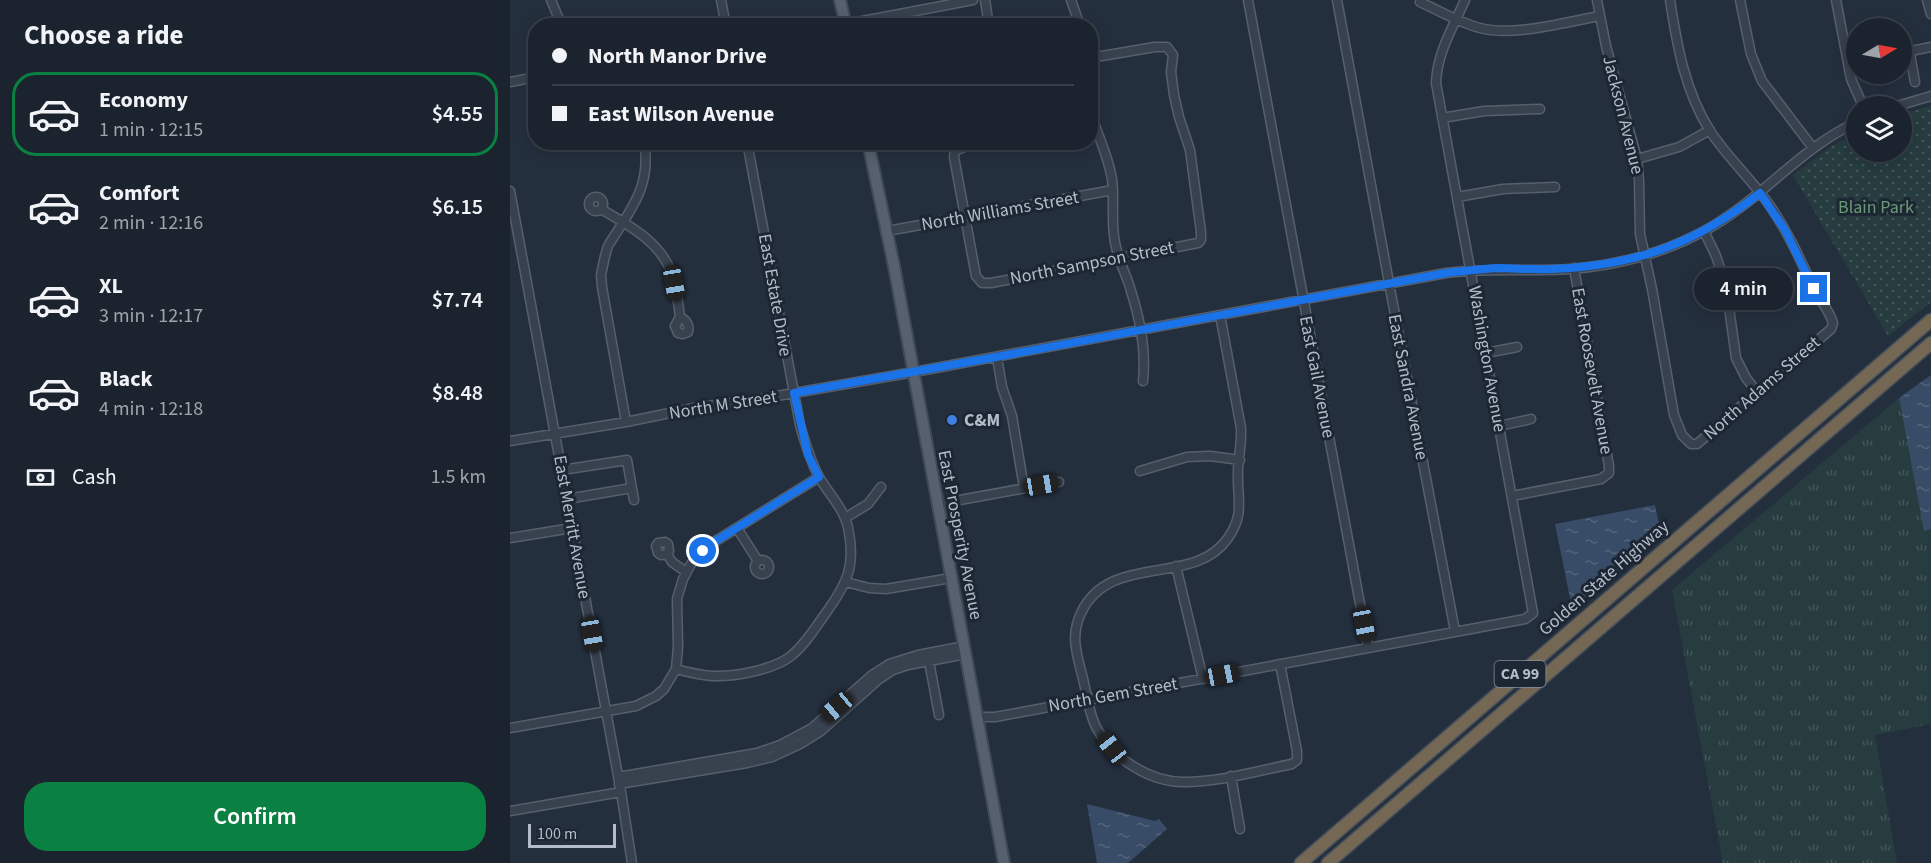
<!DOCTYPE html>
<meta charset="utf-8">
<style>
:root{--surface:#1b232e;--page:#282f3a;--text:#f1f3f6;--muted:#a0a4aa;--line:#39404a;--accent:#0b8043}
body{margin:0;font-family:"Source Sans 3",sans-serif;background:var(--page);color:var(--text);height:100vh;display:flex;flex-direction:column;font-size:22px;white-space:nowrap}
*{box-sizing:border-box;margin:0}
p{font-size:20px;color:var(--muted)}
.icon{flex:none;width:33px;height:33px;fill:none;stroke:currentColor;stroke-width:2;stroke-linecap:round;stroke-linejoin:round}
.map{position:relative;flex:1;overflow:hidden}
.side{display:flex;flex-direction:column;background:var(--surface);width:510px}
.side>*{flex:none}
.banner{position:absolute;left:18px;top:18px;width:570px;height:132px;border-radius:24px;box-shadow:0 3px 15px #0003,0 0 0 2px var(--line);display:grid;align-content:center;height:132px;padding:0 24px;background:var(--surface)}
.needle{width:39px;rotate:80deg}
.buttons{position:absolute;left:1336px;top:18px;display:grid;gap:12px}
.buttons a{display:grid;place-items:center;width:66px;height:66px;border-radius:50%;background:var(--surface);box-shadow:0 3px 15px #0003,0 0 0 2px var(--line);font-size:30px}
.scale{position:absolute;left:18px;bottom:15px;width:88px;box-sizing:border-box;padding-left:6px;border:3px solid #b4bcc9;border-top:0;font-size:16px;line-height:21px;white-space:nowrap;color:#b4bcc9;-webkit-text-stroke:4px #1d2633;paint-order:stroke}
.end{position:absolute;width:27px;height:27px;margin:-14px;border:8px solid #1a73e8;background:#fff;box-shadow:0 0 0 3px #fff}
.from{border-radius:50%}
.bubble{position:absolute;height:42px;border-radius:21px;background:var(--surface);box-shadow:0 3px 15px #0003,0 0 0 2px var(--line);font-size:20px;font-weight:600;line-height:42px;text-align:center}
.car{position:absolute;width:18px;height:36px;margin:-18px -9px;border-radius:8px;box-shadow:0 0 4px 2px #0007;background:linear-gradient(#222 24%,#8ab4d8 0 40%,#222 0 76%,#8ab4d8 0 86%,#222 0)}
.banner b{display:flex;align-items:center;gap:21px;height:57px;font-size:22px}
.banner b+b{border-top:2px solid var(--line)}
.banner i{width:15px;height:15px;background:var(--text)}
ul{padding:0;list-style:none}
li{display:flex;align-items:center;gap:18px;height:84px;margin:0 12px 9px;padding:0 12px;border:3px solid transparent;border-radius:24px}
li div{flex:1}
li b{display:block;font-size:22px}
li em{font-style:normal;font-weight:600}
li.active{border-color:var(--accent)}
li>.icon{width:54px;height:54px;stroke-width:1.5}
h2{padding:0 24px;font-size:27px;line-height:72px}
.pay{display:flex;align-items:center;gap:15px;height:66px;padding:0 24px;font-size:22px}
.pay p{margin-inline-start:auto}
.button{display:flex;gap:12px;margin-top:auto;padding:12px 24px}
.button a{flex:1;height:69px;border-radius:24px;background:var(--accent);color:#fff;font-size:24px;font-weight:600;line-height:69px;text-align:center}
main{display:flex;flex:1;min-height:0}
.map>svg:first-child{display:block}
.grass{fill:url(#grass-tufts)}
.park{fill:url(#park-dots)}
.water{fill:url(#water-ripples)}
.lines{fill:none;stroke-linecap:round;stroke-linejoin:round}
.minor-casing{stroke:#565f6c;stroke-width:11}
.major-casing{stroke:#414a57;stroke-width:14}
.highway-casing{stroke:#434c59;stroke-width:15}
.minor{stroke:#38414e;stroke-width:8}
.major{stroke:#56606e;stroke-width:10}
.highway{stroke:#746855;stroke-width:12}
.route{stroke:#1a73e8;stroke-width:8}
.shop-dot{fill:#3f7fe0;stroke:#1d2633;stroke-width:2}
.labels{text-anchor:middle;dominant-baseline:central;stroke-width:6;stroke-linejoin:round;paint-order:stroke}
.shield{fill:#1d2633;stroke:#878f9c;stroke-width:1.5}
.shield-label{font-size:16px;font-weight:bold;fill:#b4bcc9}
.street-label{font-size:18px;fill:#b4bcc9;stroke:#1d2633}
.park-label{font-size:18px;fill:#6b9a76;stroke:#1d2633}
.poi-label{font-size:18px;font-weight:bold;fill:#b4bcc9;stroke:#1d2633;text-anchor:start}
</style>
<main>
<section class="side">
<h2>Choose a ride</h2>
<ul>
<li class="active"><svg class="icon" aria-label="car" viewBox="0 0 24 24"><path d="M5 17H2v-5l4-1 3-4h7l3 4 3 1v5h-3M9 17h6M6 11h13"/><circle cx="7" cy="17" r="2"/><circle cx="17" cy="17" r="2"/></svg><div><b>Economy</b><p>1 min · 12:15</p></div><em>$4.55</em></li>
<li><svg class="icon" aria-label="car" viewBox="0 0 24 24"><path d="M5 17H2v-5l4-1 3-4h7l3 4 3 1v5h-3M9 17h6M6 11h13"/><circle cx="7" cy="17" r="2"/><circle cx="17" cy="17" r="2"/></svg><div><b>Comfort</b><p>2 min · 12:16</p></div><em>$6.15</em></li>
<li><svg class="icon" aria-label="car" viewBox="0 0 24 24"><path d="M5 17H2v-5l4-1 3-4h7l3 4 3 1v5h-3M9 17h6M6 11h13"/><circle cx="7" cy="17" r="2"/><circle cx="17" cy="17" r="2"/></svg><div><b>XL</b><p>3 min · 12:17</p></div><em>$7.74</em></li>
<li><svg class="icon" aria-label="car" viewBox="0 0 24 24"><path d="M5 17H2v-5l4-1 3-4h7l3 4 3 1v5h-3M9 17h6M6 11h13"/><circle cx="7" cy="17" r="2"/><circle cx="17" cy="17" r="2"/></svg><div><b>Black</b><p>4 min · 12:18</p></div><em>$8.48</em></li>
</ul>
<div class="pay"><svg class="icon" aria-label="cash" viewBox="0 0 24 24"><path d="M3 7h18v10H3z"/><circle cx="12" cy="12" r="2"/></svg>Cash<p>1.5 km</p></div>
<div class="button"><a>Confirm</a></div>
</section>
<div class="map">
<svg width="1421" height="863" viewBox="0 0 1421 863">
<defs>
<pattern id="grass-tufts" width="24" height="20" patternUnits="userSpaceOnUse" patternTransform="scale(1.5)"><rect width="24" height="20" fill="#263c3f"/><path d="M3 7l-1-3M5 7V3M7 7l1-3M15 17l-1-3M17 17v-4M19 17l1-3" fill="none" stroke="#435659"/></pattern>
<pattern id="park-dots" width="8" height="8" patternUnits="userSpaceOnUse" patternTransform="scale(1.5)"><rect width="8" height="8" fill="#263c3f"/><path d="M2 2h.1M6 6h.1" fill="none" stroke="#435659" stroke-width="1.8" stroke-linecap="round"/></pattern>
<pattern id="water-ripples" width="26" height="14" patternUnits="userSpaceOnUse" patternTransform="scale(1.5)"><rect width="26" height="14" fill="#394c67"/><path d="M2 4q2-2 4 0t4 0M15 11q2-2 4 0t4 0" fill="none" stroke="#53647b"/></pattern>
</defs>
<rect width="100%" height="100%" fill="#242f3e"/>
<path class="grass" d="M1389 398 1414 530 1421 529V724L1365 735 1387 863H1213L1162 590Z"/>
<path class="park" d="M1421 106V302L1378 336 1283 175 1322 146 1347 133V152H1392V114Z"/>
<path class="water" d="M1421 375V529L1414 531 1389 398Z
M1145 505 1151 534 1073 601 1061 603 1045 524Z
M577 804 645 821 649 819 657 829 618 863H587Z"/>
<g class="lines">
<g class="minor-casing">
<path id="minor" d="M41 0 51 24
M211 0 216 26
M475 0 479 26
M561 0 570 26
M738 0 858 647
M827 0 879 283 945 631
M1087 0 1096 46 1127 159 1129 180 1130 234 1142 289 1164 415 1172 435 1181 444H1187L1321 329 1323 323C1320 311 1309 299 1303 287 1290 259 1278 232 1260 206 1242 180 1218 158 1200 131 1175 91 1167 46 1160 0
M1230 0 1241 54 1252 81 1303 148
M1326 0 1341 79 1353 106
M1417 0 1421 14
M910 2C930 11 950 23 970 28 1004 37 1055 22 1090 16
M326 26 463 0
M0 82 26 77
M1405 82 1400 54 1401 51 1421 47
M1387 106 1421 96
M580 109C586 133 598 154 602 179 605 202 600 225 606 247 609 262 617 276 621 291 630 319 636 352 633 381
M932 118 974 111 1030 109
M477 142 454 147 445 151 444 157 466 276 472 283H481L688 243 691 240V232L680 150 669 117 664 95 661 72 663 55 657 47H645L580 58
M1127 159 1169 147 1200 130
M0 191 111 792 122 863
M947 197 993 189 1045 187
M79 204a7 7 0 1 1 14 0a7 7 0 1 1-14 0Z
M91 209C118 225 152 242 162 275 167 288 168 303 170 317 176 320 180 325 178 332L173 334 168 333 165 326 170 317
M377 231 603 190
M1194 231 1206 256 1216 286 1226 358 1236 378 1247 392
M710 315 731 428C732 443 728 458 728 473 727 499 735 514 718 538 684 588 600 551 571 613 558 640 570 661 575 688 578 701 580 715 586 727 602 758 639 782 674 782 710 782 747 771 782 764L787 760V751L770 664
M976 353 1007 347
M487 357 492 387 502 416 514 488
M116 422 92 287 91 275 95 256 98 246C120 210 142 187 134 142
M989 426 1021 419
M0 441 116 422 184 408 250 399 404 372 936 273C966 269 993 270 1023 270 1085 271 1148 258 1203 226 1254 196 1292 147 1347 122
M52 470 117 460 124 500
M630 471 677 457 700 456 730 460
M1002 496 1091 479 1099 473V466L1064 268
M57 499 122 488
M428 504 549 482
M335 518 358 504 371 487
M227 528 248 561
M0 538 62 528
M157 554 159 551 158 544 155 542 148 543 146 546 148 553 151 555 157 554 162 562 176 572
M245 567a7 7 0 1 1 14 0a7 7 0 1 1-14 0Z
M666 566 693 679
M336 582 359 588 376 589 441 578
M419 661 429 715
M166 669C177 672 189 675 202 676 224 677 263 670 281 656 296 644 307 625 318 610 337 583 345 566 339 533 336 510 320 496 309 477 300 460 295 443 290 425L237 142
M468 717H485L1015 619 1023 613 926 83C927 53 943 27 955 0
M0 728 126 706 146 696 154 689 166 669 168 647 167 599 173 579 181 564 187 557 204 542 309 477
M721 776 730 829
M108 777 247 753 270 745 302 728 362 675 379 664 408 655 455 646
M109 784 237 763 262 757 290 744 311 731 368 680 383 670 398 665 456 654
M0 811 111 792"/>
</g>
<g class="major-casing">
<path id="major" d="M330 0 336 26
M358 142 384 266 494 863"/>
</g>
<g class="highway-casing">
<path id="highway" d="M791 863 1421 320
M818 863 1421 343"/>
</g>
<use href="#minor" class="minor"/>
<use href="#major" class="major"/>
<use href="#highway" class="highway"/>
</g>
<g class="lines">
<path class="route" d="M193 551 204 542 309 477 298 455 284 393 486 357 936 273C953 271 970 269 987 268 1005 268 1024 270 1042 269 1125 266 1185 244 1250 193L1275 230 1304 289"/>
</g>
<circle class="shop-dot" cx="442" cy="420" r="6"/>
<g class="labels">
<rect class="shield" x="984.5" y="661" width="51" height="26" rx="4.5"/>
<g class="shield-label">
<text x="1010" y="674">CA 99</text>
</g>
<g class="street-label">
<text transform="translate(1113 115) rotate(76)">Jackson Avenue</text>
<text transform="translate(490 211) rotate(-10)">North Williams Street</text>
<text transform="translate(582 263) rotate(-11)">North Sampson Street</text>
<text transform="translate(265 295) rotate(80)">East Estate Drive</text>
<text transform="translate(977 359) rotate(80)">Washington Avenue</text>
<text transform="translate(1082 371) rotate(80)">East Roosevelt Avenue</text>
<text transform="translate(807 377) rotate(79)">East Gail Avenue</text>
<text transform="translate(898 387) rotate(79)">East Sandra Avenue</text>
<text transform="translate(1252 388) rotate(-41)">North Adams Street</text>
<text transform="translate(213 405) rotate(-9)">North M Street</text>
<text transform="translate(62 527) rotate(80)">East Merritt Avenue</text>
<text transform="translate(450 535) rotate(79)">East Prosperity Avenue</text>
<text transform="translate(1094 578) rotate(-41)">Golden State Highway</text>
<text transform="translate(603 695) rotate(-10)">North Gem Street</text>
</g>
<g class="park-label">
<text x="1366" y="207">Blain Park</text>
</g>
<g class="poi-label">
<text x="454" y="420">C&amp;M</text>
</g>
</g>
</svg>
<div class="buttons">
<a><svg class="needle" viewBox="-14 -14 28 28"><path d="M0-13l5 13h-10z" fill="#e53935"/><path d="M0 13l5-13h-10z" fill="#a0a4aa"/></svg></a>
<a><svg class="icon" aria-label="layers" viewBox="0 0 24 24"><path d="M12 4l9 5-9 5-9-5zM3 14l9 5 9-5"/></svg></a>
</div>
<div class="scale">100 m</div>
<i class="end from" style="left:193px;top:551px"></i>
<i class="end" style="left:1304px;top:289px"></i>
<div class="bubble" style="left:1184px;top:268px;width:99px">4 min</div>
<i class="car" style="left:164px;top:283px;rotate:170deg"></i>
<i class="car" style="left:531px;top:485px;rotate:80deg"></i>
<i class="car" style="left:854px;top:624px;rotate:169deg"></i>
<i class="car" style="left:82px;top:634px;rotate:170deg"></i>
<i class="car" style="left:712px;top:675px;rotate:79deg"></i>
<i class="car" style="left:327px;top:707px;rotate:230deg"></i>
<i class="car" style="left:602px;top:748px;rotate:322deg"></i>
<div class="banner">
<b><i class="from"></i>North Manor Drive</b>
<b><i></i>East Wilson Avenue</b>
</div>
</div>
</main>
